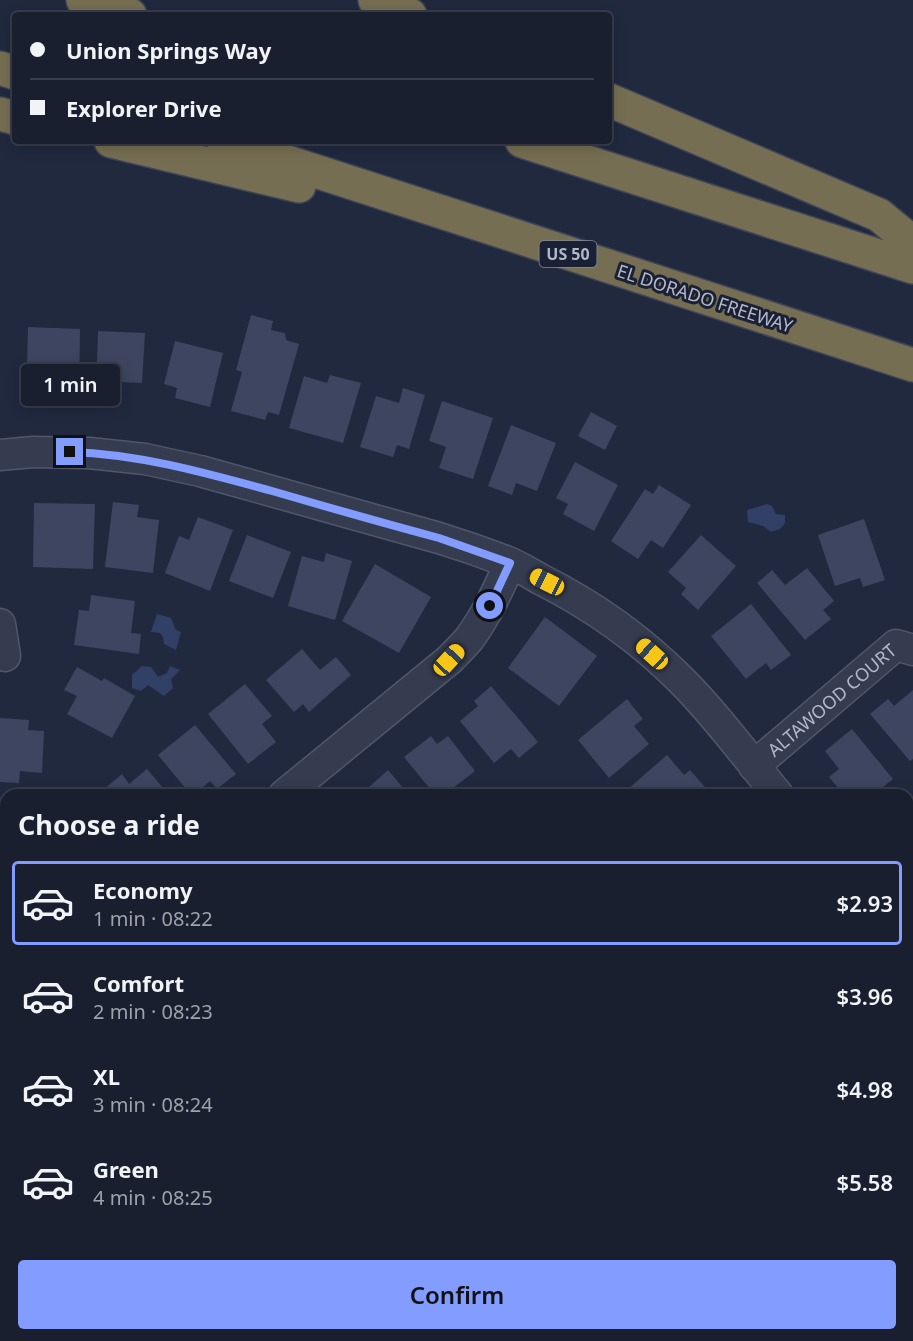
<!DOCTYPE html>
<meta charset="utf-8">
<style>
:root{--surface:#191f2f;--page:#222737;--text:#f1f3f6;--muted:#9fa2aa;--line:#373d4b;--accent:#829dff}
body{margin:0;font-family:"Noto Sans",sans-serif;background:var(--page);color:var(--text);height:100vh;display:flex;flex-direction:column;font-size:22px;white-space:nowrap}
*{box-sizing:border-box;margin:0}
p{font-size:20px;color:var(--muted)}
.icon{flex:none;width:33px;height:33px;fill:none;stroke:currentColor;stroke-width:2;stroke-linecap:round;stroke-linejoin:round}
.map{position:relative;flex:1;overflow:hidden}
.side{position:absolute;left:0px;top:789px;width:914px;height:552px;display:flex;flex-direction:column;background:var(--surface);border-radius:18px 18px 0 0;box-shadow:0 3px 15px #0003,0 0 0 2px var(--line)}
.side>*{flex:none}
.top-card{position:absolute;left:12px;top:12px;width:600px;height:132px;border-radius:6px;box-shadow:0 3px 15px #0003,0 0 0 2px var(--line);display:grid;align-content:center;height:132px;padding:0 18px;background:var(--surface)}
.end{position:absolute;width:27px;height:27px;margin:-14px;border:8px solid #829dff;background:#111;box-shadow:0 0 0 3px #111}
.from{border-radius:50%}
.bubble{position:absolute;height:42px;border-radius:6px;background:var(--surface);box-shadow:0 3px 15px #0003,0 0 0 2px var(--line);font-size:20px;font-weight:600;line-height:42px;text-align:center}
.car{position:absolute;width:18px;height:36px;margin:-18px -9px;border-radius:8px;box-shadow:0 0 4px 2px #0007;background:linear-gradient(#f5c518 24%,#345 0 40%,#f5c518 0 76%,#345 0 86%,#f5c518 0)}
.top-card b{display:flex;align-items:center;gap:21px;height:57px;font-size:22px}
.top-card b+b{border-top:2px solid var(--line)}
.top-card i{width:15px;height:15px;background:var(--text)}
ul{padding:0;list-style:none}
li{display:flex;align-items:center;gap:18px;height:84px;margin:0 12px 9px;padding:0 6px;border:3px solid transparent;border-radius:6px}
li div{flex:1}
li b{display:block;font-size:22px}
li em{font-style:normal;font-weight:600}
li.active{border-color:var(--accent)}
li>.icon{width:54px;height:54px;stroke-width:1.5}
h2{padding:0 18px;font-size:27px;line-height:72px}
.cta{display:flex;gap:12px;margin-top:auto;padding:12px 18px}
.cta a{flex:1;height:69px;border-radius:6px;background:var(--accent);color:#111;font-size:24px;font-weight:600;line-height:69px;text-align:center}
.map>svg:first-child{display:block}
.water{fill:#323f66}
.building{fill:#3d4560}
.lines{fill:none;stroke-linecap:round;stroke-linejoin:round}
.minor-casing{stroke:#51576a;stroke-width:33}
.highway-casing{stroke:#3e4457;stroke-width:36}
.minor{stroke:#363c4f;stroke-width:30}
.highway{stroke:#766e52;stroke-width:33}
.route{stroke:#829dff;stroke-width:8}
.labels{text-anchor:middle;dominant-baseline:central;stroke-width:6;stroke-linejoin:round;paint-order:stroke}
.shield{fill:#1b2134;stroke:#858a9d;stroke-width:1.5}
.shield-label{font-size:16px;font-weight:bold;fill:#b2b7ca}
.street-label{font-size:18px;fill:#b2b7ca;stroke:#1b2134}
</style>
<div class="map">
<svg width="913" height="1341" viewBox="0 0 913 1341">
<rect width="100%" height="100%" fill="#21293f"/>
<path class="water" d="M767 504 772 506 776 514 785 515V523L780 529 771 532 763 526 748 522 747 510Z
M157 614 171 618 176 630 181 632 176 650 164 644 163 637 160 633 151 632Z
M142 666 151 667 158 677 167 673 170 666 180 670 171 679 173 688 164 696 148 685 141 691 132 688V675Z"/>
<path class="building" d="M251 315 273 321 271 330 285 333 286 340 299 344 279 415 268 412 265 420 231 411 242 372 236 370Z
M28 327 80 329 79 391 41 390 42 365 27 364Z
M98 331 145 333 142 383 120 382 119 391 96 390Z
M175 341 223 353 210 407 175 398 177 388 164 384Z
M330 375 361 383 343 443 289 428 304 376 327 383Z
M403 388 425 395 409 449 397 445 393 457 360 447 376 396 399 403Z
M442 401 493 418 473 479 439 468 446 447 429 441Z
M591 412 617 426 605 450 578 436Z
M511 425 556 443 537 491 516 483 512 495 488 486Z
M575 462 618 485 594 531 563 514 568 504 556 498Z
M659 485 691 505 663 548 651 540 638 559 611 541 645 489 653 494Z
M113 502 139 505 137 517 159 520 153 573 105 567Z
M34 503 95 504 93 569 33 567Z
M198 517 233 530 210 591 165 573 179 536 189 540Z
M864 519 885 580 863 587 860 578 835 586 818 535Z
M247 535 291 552 273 598 229 581Z
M701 535 736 566 698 610 681 594 686 588 668 572Z
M326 553 352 561 335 620 288 606 302 556 324 562Z
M375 564 431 597 399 653 342 621Z
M807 568 834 601 823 610 831 619 805 640 757 583 772 570 785 585Z
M91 595 135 601 131 633 141 634 139 654 74 645 79 610 89 611Z
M751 604 791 655 771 670 766 663 746 679 711 636Z
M545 617 597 656 559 706 508 668Z
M302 649 320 670 336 657 351 675 309 712 303 704 294 712 266 680Z
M77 667 102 681 104 678 135 696 112 738 67 714 77 696 64 690Z
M245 684 272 716 262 724 276 742 248 764 208 714Z
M491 686 538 742 519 758 511 749 494 763 460 721 478 706 474 701Z
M913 690V759L910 761 870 714 888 699 894 706Z
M627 699 643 719 634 726 649 744 609 778 578 740Z
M0 718 29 720 28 730 44 731 42 773 20 771 19 783 0 782Z
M195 725 236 774 217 789 210 781 194 795H191L158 755Z
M852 729 893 779 873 795H844L829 777 839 769 825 751Z
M431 736 437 744 448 736 475 771 444 795H435L404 757Z
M667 755 684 775 690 770 705 787 695 795H633L628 789Z
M147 769 169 795H107L103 790 122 774 129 784Z
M388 770 409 795H375L369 787Z
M913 796V844L908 848V801Z
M6 916V978L0 982V921Z
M913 1048V1112L910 1115 908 1112V1049L909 1051Z
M6 1112V1165H4L5 1179 0 1180V1113Z
M913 1195V1247L908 1241V1230L912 1227 908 1222V1199Z
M19 1335H67L70 1341H22Z
M222 1335H286L278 1341H227Z
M348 1335H380L372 1341H353Z
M583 1335H618L610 1341H583L580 1337Z
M642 1335H658L663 1341H635Z
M772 1335H811L804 1341H776Z
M829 1335H861L867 1341H822Z"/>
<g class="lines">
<g class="minor-casing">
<g id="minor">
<path d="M0 455 33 452 89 453 145 459 200 471 439 538C462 545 485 553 508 562 519 567 530 573 540 579 592 605 640 639 681 680 716 715 746 756 778 795"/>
<path d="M0 624 5 656"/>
<path id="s1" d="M754 766 896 645 913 650"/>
<path d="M284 795 449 660C456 653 463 646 469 639 486 616 498 590 510 563"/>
<path d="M908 954 913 960"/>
<path d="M0 1028 6 1023"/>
<path d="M908 1323 913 1328"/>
<path d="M155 1335 160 1341"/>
<path d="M502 1335 507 1341"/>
<path d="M472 1341 480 1335"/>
</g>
</g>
<g class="highway-casing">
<path id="highway" d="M83 0 130 15
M375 0 410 15
M0 68 15 73
M609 100 879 215 913 243
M0 114 15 118
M111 141 299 186
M223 141 913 365
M522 141 913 267"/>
</g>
<use href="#minor" class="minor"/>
<use href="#highway" class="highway"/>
</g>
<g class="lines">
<path class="route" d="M70 452C139 454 206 473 272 491 327 507 383 523 439 538L510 563 490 606"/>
</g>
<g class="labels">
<rect class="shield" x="539.5" y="241" width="57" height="26" rx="4.5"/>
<g class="shield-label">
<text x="568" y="254">US 50</text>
</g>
<g class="street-label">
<text transform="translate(705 298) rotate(18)">EL DORADO FREEWAY</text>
<text stroke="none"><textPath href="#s1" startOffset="102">ALTAWOOD COURT</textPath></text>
</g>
</g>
</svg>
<i class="end from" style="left:490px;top:606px"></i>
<i class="end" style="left:70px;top:452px"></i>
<div class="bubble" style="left:21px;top:364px;width:99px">1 min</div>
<i class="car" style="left:547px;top:582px;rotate:297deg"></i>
<i class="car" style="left:652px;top:654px;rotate:312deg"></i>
<i class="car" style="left:449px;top:660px;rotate:43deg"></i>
<div class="top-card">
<b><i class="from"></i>Union Springs Way</b>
<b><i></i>Explorer Drive</b>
</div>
<section class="side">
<h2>Choose a ride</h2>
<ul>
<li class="active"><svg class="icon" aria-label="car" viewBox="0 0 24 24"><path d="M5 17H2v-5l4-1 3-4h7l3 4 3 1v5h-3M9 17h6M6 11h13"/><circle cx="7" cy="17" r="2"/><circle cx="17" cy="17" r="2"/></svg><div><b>Economy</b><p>1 min · 08:22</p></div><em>$2.93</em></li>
<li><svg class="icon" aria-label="car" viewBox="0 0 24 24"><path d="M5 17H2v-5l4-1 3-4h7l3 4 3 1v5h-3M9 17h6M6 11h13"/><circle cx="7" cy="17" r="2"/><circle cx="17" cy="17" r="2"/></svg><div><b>Comfort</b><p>2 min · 08:23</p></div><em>$3.96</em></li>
<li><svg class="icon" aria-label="car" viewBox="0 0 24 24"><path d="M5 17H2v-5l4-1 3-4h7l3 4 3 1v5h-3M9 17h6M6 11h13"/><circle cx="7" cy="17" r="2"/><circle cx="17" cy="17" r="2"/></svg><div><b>XL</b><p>3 min · 08:24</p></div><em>$4.98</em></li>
<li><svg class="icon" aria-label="car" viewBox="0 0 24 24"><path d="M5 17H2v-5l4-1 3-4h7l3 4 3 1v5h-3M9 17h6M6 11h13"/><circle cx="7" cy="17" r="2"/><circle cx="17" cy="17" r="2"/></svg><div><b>Green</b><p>4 min · 08:25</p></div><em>$5.58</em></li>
</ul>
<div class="cta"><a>Confirm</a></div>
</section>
</div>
